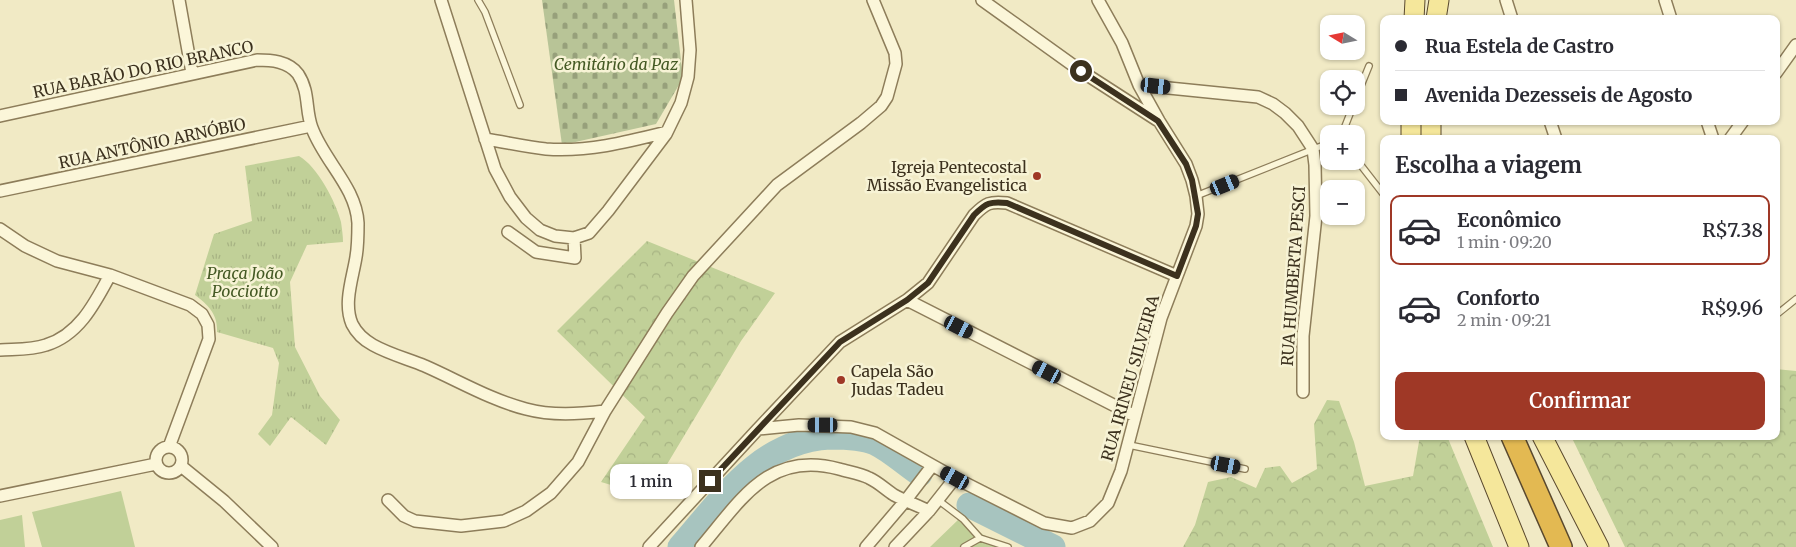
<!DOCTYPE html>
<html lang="pt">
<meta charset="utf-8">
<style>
:root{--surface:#fff;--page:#f7f7f7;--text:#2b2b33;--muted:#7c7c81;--line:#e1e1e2;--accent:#9f3826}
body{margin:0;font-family:Merriweather,serif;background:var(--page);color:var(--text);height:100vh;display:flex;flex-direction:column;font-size:19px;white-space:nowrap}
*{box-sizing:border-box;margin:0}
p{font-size:16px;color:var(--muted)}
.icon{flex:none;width:28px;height:28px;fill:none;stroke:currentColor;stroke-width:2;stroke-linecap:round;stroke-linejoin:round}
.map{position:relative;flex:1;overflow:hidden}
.panel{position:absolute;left:1380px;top:135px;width:400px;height:305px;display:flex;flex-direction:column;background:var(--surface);border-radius:10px;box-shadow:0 1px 4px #0004}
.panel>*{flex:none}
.top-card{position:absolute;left:1380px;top:15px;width:400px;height:110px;border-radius:10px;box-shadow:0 1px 4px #0004;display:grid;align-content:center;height:110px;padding:0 15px;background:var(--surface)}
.needle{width:32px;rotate:280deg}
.fabs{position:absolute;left:1320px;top:15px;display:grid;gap:10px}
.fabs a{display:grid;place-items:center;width:45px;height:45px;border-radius:10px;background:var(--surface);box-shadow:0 1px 4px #0004;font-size:25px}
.end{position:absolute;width:22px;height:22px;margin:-11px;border:6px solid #3c311e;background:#fff;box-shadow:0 0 0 2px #fff}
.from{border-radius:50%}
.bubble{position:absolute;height:35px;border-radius:10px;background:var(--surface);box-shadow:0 1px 4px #0004;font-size:16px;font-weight:600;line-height:35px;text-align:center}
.car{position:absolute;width:15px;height:30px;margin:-15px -8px;border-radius:6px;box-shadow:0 0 4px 1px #0007;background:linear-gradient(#222 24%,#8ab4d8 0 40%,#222 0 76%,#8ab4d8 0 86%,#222 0)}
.top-card b{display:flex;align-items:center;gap:18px;height:48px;font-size:19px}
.top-card b+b{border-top:1px solid var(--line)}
.top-card i{width:12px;height:12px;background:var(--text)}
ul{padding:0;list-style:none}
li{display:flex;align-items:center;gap:15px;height:70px;margin:0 10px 8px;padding:0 5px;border:2px solid transparent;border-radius:10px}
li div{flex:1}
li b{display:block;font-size:19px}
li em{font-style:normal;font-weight:600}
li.current{border-color:var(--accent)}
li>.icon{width:45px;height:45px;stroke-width:1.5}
h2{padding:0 15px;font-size:22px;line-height:60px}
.primary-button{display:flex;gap:10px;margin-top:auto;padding:10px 15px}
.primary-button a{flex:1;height:58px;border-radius:10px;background:var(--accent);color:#fff;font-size:20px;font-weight:600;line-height:58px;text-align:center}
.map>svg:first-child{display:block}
.grass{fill:url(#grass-tufts)}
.forest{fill:url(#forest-crowns)}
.cemetery{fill:url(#cemetery-stones)}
.pitch{fill:#c1d098}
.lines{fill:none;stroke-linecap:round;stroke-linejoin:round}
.river{stroke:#a7c4bf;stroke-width:25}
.lane-casing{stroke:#8d7d5a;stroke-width:8}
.street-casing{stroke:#8d7d5a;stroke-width:14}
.primary-casing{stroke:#5a492e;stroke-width:21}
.highway-casing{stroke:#5a492e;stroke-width:24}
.lane{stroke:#fbf6d9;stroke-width:5.5}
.street{stroke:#fbf6d9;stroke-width:11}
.primary{stroke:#f5e79b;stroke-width:19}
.highway{stroke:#e3b952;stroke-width:21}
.route{stroke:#3c311e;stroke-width:6}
.poi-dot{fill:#9f3826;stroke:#f7f3d5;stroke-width:2}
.labels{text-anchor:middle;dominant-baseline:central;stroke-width:5;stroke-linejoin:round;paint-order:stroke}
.park-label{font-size:16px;font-style:italic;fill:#445924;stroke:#f7f3d5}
.street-label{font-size:16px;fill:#3c311e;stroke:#f7f3d5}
.poi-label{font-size:16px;fill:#3c311e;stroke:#f7f3d5;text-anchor:end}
</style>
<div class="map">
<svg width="1796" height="547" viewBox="0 0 1796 547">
<defs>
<pattern id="grass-tufts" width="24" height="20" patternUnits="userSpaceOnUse" patternTransform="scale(1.25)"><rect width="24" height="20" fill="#c1d098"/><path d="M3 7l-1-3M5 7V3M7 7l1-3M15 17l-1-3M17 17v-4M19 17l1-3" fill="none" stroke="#a7b383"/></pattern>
<pattern id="forest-crowns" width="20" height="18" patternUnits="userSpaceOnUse" patternTransform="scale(1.25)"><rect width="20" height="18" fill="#c1d098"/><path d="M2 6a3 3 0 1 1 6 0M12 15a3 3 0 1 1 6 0" fill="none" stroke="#a7b383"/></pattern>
<pattern id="cemetery-stones" width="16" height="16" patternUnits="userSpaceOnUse" patternTransform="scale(1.25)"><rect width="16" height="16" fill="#b8c497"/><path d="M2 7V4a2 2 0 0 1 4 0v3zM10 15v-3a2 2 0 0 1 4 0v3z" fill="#97a07b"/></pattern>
</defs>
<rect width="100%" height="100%" fill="#f1eac5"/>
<path class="grass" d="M299 156C317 166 336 202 341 222 342 229 343 236 343 242L307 245 290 282 295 347 320 396 340 420 326 445 291 417 270 446 258 434 272 415 279 363 273 348 217 332C218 314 208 305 195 295L214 234 252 221 245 166Z"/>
<path class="forest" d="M647 241 775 293 741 341 648 496 601 482 645 417 557 331Z
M1776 369 1796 371V547H1625L1571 436H1776Z
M1327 400 1339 401 1354 442 1365 486 1413 476 1420 436H1447L1493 547H1183L1195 525 1208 482 1231 477 1256 488 1265 468 1280 466 1292 483 1317 469 1314 424Z"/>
<path class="cemetery" d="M542 0H674L683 78 656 124 562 145Z"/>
<path class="pitch" d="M121 491 135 547H42L32 512Z
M22 515 25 547H0V520Z
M959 519 990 539 1000 547H930Z"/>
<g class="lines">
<path class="river" d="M969 505 1053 547
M680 547C722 499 761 440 830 437 844 437 862 437 875 443 887 448 908 466 920 474"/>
<g class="lane-casing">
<path id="lane" d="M478 0 485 12 520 105
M1356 98 1369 66
M1342 134 1353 106
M1356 159 1384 195
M1196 196 1329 143
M1776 315 1796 299
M1129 445 1245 469
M938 500 963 519 980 538 1008 547
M964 547 980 538"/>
</g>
<g class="street-casing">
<path id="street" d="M179 0 192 73
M441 0 495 169 510 197 526 218 540 230 555 236 574 238 589 233 608 211 666 134 681 103 688 77 690 50 686 0
M982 0 1081 71 1157 120
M1506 0 1512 19
M1665 0 1671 19
M1776 73 1796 45
M1139 85 1258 97 1273 104 1285 113 1298 126 1313 149 1315 165 1316 216 1303 336V392
M0 116 257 60C271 60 288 61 298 74 310 92 305 110 312 128 324 161 356 187 358 223 358 233 358 246 356 257 353 277 343 303 352 324 356 332 364 340 373 345 389 354 408 359 425 366 459 381 491 400 526 409 552 416 579 414 605 411
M1550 121 1556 139
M1707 121 1713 139
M485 139C505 142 526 147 546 149 588 152 627 142 667 132
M1730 139 1743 121
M0 191 311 126
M0 229 25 246 57 261 110 275 190 305 202 314 208 325 209 339 169 447
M508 232 536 252 575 258 574 238
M907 300 1135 416
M0 350C15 349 32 350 46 345 79 335 95 303 110 275
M758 429 840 342 907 300 928 283 974 215C986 203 990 201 1007 203L1177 276
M156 460a13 13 0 1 1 26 0a13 13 0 1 1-26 0Z
M181 466 224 501 272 547
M0 496 156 464
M388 500 404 516 415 521 461 526 504 521 526 511 551 493 578 462 605 411 667 313 693 276 777 185 861 123 881 106 887 97 896 64 895 53 873 0
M649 547 758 429 799 425 851 427 875 433 955 478 1044 523 1072 528 1090 521 1108 503 1121 471 1161 318 1196 226 1198 214 1196 196 1192 180 1186 164 1159 121 1139 85 1122 43 1098 0
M701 547C741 500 769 450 839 469 849 472 860 473 869 478 878 482 885 489 894 495 905 501 917 505 929 511
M866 547 906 500 932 466
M895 547 929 511 955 478"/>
</g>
<g class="primary-casing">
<path id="primary" d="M1414 19 1415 0
M1436 19 1439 0
M1411 121V139
M1431 121V139
M1474 436 1519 547
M1542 436 1599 547"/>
</g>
<g class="highway-casing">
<path id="highway" d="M1512 436 1561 547"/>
</g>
<use href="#lane" class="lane"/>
<use href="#street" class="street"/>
<use href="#primary" class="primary"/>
<use href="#highway" class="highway"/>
</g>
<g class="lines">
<path class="route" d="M710 481 840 342 907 300 928 283 974 215C986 203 990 201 1007 203L1177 276 1196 226 1198 214 1192 180 1186 164 1158 121 1081 71"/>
</g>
<g class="poi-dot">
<circle cx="1037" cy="176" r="5"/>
<circle cx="841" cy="380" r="5"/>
</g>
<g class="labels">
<g class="park-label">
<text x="616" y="64">Cemitário da Paz</text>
<text x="245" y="273">Praça João<tspan x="245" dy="18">Pocciotto</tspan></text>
</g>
<g class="street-label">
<text transform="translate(143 69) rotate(-12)">RUA BARÃO DO RIO BRANCO</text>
<text transform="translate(152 143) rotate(-12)">RUA ANTÔNIO ARNÓBIO</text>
<text transform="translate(1293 276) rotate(-86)">RUA HUMBERTA PESCI</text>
<text transform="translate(1130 378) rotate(-74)">RUA IRINEU SILVEIRA</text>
</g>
<g class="poi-label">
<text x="1027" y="167">Igreja Pentecostal<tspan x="1027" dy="18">Missão Evangelistica</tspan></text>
<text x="851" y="371" text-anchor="start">Capela São<tspan x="851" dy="18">Judas Tadeu</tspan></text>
</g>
</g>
</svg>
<div class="fabs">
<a><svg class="needle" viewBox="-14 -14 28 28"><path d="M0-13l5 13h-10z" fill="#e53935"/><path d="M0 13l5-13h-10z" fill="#7c7c81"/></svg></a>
<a><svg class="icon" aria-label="locate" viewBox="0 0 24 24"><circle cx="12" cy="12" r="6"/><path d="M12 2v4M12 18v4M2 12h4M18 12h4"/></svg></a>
<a>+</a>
<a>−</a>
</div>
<i class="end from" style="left:1081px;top:71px"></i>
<i class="end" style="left:710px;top:481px"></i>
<div class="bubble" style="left:610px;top:464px;width:82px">1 min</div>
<i class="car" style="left:1156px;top:86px;rotate:96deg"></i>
<i class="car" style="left:1225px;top:185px;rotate:68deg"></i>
<i class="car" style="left:959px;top:327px;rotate:117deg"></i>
<i class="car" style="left:1047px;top:372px;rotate:297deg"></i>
<i class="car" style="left:823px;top:425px;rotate:270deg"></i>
<i class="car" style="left:1226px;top:465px;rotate:101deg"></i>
<i class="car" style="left:955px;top:478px;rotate:299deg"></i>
<div class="top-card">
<b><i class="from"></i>Rua Estela de Castro</b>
<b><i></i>Avenida Dezesseis de Agosto</b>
</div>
<section class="panel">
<h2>Escolha a viagem</h2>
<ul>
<li class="current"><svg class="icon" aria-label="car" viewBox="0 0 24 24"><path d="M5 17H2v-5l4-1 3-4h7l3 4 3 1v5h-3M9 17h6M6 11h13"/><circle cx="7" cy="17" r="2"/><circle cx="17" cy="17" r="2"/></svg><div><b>Econômico</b><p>1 min · 09:20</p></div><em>R$7.38</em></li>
<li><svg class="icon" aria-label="car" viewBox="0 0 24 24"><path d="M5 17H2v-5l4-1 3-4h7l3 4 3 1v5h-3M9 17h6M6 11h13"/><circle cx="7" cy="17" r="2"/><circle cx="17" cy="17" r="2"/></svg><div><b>Conforto</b><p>2 min · 09:21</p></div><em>R$9.96</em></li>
</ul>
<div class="primary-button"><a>Confirmar</a></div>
</section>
</div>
